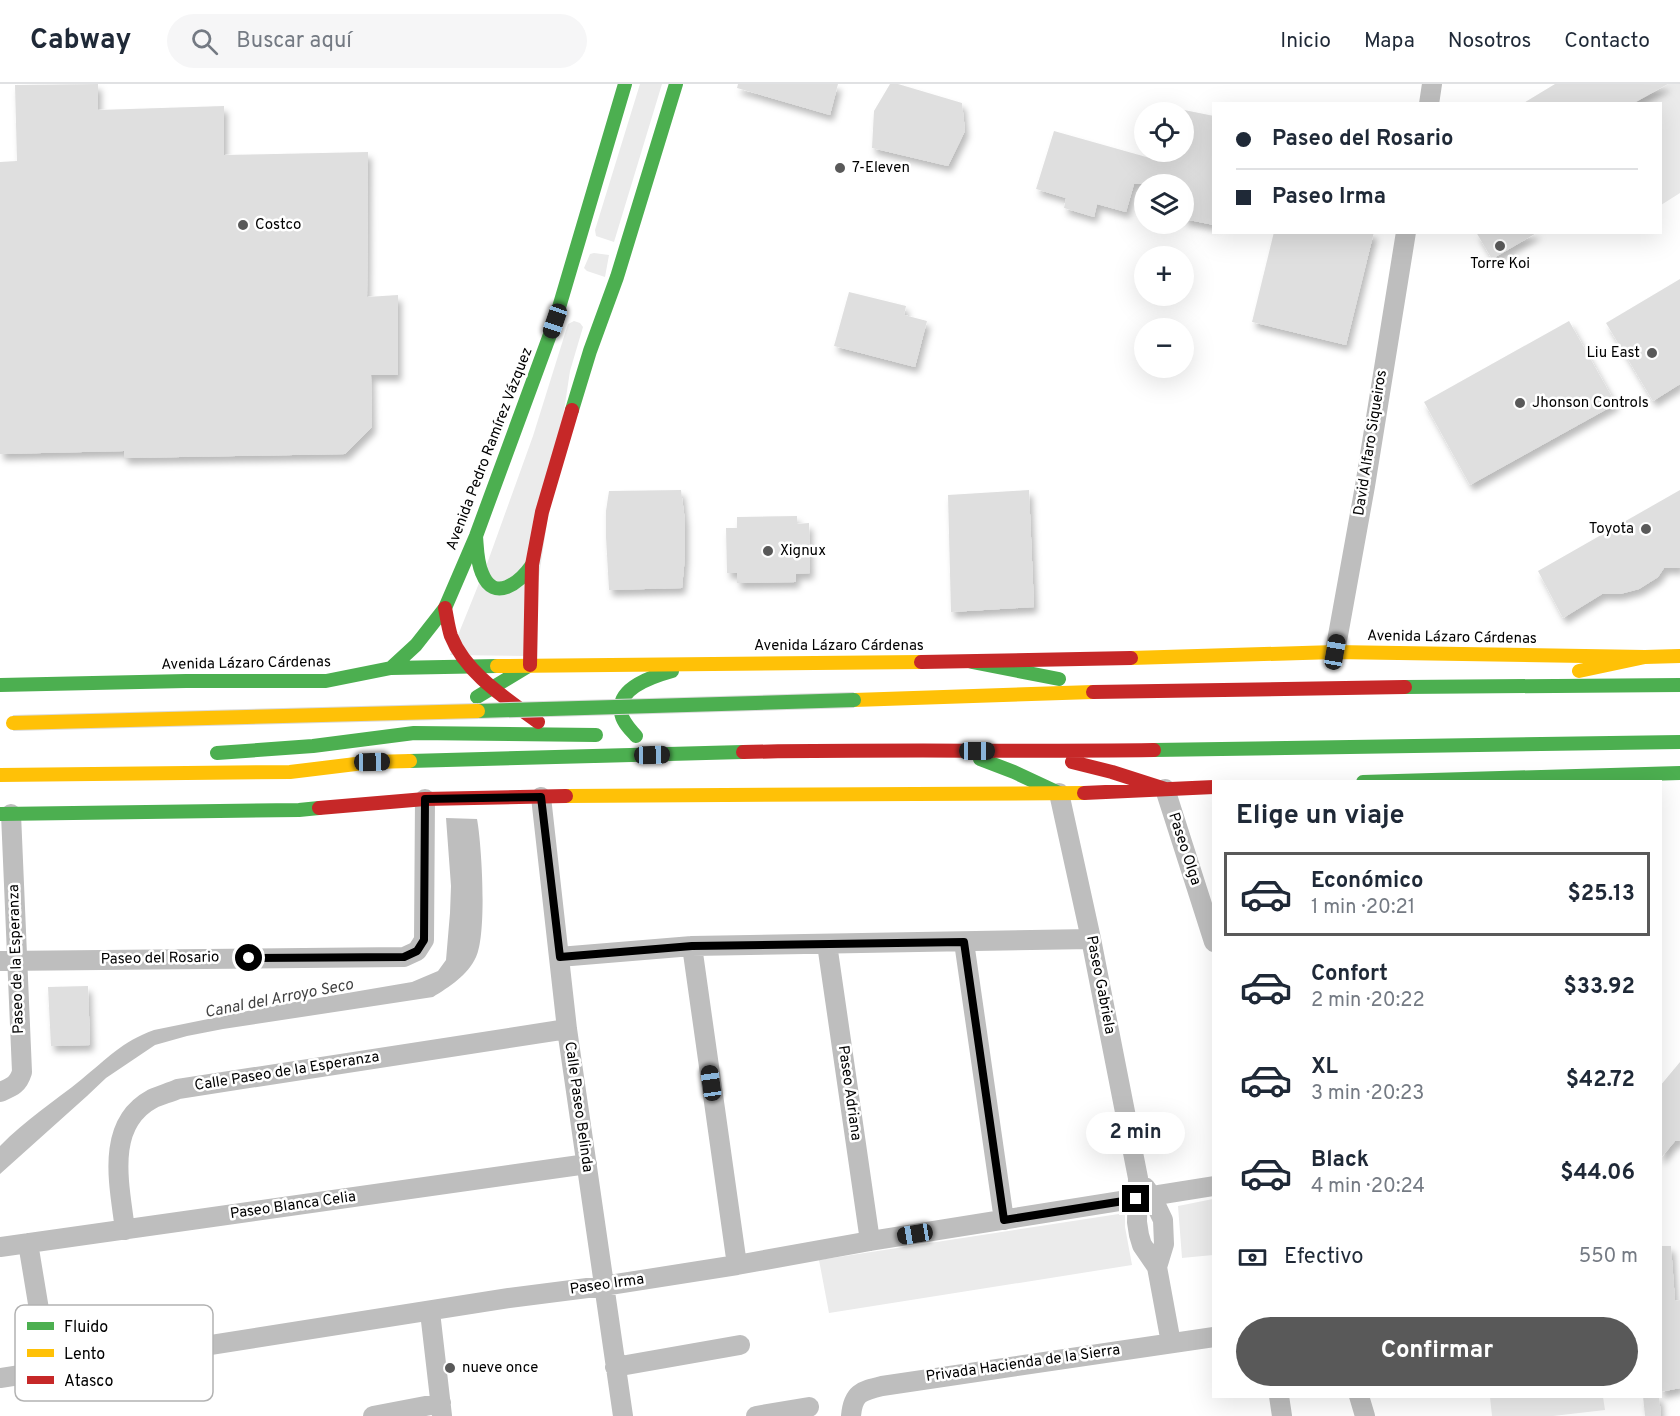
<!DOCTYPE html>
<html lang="es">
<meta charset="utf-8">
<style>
:root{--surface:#fff;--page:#f6f6f7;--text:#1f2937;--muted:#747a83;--line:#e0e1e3;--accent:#595959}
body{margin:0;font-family:Overpass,sans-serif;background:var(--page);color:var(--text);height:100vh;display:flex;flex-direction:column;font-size:22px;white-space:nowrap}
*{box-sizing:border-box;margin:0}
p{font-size:20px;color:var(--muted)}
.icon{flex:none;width:33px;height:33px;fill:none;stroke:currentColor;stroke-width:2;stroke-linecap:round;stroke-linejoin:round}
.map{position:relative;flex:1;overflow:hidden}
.panel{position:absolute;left:1212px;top:696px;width:450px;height:618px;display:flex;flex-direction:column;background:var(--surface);border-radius:0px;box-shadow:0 6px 24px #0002}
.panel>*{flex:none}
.banner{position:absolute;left:1212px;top:18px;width:450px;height:132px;border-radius:0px;box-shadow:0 6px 24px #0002;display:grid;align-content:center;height:132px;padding:0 24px;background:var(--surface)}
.controls{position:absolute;left:1134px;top:18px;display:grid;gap:12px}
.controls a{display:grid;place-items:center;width:60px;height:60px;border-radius:50%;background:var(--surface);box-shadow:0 6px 24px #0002;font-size:30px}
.end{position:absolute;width:27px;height:27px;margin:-14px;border:8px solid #000;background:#fff;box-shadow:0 0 0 3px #fff}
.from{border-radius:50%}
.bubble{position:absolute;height:42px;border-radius:21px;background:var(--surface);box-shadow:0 6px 24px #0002;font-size:20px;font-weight:700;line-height:42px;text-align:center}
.car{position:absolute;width:18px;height:36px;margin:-18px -9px;border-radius:8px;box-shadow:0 0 4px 2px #0007;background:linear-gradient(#222 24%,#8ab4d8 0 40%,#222 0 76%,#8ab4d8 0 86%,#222 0)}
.banner b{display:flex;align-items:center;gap:21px;height:57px;font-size:22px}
.banner b+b{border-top:2px solid var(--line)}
.banner i{width:15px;height:15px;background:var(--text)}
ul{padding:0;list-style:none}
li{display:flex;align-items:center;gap:18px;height:84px;margin:0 12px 9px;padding:0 12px;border:3px solid transparent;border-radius:0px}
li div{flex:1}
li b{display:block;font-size:22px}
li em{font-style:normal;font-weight:700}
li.selected{border-color:var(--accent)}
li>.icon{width:54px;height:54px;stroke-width:1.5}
h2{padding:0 24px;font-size:27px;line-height:72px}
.pay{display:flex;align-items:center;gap:15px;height:66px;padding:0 24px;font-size:22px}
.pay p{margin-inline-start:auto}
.button{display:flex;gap:12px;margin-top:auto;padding:12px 24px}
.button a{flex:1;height:69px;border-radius:36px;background:var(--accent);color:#fff;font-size:24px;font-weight:700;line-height:69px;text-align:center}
header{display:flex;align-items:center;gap:36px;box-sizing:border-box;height:84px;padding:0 30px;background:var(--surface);border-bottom:2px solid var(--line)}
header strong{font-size:28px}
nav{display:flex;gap:33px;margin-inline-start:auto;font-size:21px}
.search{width:420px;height:54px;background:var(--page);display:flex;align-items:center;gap:15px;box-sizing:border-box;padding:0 21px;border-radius:33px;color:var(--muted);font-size:22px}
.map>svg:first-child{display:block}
.green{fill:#ebebeb}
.water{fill:#bebebe}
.building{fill:#dfdfdf;filter:url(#shadow)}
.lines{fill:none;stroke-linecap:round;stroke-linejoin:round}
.street{stroke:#bebebe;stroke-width:20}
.fast{stroke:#4caf50;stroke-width:14}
.slow{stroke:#ffc107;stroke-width:14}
.jam{stroke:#c62828;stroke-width:14}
.fast-bridge-casing{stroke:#dbdbdb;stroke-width:16;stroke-linecap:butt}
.slow-bridge-casing{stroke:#dbdbdb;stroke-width:16;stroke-linecap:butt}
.fast-bridge{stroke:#4caf50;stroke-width:14}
.slow-bridge{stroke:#ffc107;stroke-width:14}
.route{stroke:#000;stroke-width:8}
.poi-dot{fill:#595959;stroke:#fff;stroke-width:2}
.labels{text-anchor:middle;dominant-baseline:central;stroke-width:5;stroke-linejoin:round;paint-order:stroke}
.poi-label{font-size:15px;fill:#000;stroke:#fff;text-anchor:start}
.street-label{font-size:15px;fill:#000;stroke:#fff}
.water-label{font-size:16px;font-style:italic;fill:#434343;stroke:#fff}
.key{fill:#fff;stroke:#b2b2b2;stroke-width:1.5}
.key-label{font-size:16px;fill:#000}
</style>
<header>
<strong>Cabway</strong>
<div class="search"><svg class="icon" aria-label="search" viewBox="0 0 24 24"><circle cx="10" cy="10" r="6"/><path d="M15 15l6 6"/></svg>Buscar aquí</div>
<nav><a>Inicio</a><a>Mapa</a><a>Nosotros</a><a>Contacto</a></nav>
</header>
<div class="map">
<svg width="1680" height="1332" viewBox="0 0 1680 1332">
<defs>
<filter id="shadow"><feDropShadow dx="3.5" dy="6" stdDeviation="3" flood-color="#0004"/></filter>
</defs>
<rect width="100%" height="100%" fill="#fff"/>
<path class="green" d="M640 0H662L614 158 596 152 595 146Z
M1668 0H1680V109L1661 121 1660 20H1632Z
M594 169 609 171 605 193 587 187 584 184 590 170Z
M574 237 580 239 583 243 570 287 527 572 450 571 488 477 533 352 568 240Z
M1213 1115V1171L1182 1174 1178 1122Z
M1125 1129V1143L1132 1181 829 1229 819 1176Z
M1490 1313H1603L1605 1326 1553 1332H1492Z"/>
<path class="water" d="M446 734 477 735C482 762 487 850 476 873 468 891 449 903 433 913L223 945 187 952 155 961 106 994 87 1012 0 1090V1062C25 1036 55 1017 82 995 108 974 121 958 154 946L277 921 412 898 438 887 446 876 450 829 451 802Z"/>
<path class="building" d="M98 0V26L224 22V71L368 68 367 213 398 211V291H371L372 343 345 370 124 374V367L0 370V78L17 77 15 1Z
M738 0H838L830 31 737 4Z
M890 0H898L962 19 965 47 948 82 872 64 874 27Z
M1555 0H1668L1632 20H1522Z
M1184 26 1214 32V141L1184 135V100H1134L1126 128 1097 120 1094 133 1064 124 1066 114 1036 105 1054 47 1164 78 1167 68H1184Z
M1274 148H1374L1346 261 1252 238Z
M1476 148H1538L1492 175Z
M1680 195V300L1653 317 1606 239Z
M849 208 906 222 904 231 927 237 915 283 834 262Z
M1569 237 1616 320 1470 401 1424 318Z
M681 406 685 437V472L682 504 609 506 606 453V427L609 407Z
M1029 406 1034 523 951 528 948 411Z
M1680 406V484H1664L1658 493 1639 505 1620 510H1602L1563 534 1538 487Z
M797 432V440L809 439 810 489 796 490V498L737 499V489H727L726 444H737V433Z
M88 902 90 961 51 962 48 903Z
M1680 978V1057H1675L1660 1075V1002Z
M1660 1162H1671L1675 1217 1680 1216V1304L1660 1308Z
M1643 1312H1659L1661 1332H1645Z"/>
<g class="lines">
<path class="street" d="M1429 20 1432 0
M1335 568 1365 402 1406 148
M1165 705 1214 858
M1059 709 1091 855 1138 1094 1137 1138 1139 1151 1142 1161 1157 1183
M541 713 567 945 623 1332
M964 858 1004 1136
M827 860 870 1157
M692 862 737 1181
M559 873 692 862 1091 855
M0 877 404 873 417 867 424 856 425 715
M0 1008C12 1003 18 1001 22 988L11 730
M1145 1103 1152 1113 1163 1136 1164 1160 1157 1183 1171 1259
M125 1146C120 1103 104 1041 152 1015 160 1011 169 1009 178 1005L567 945
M28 1159 49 1286
M0 1163 587 1080
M430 1228 442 1332
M615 1283 740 1261
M0 1294 509 1214 603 1202 737 1181 870 1157 1214 1102
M1279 1312 1282 1332
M1359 1312 1365 1332
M373 1332 441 1319
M756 1332 809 1323
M851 1332C853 1309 861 1307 882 1302L1214 1253"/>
<path class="fast" d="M572 326 590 267 617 193 676 0
M476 452C477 464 477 478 482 489 494 520 520 498 532 481
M972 578 1059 595
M391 584 416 561 445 524 476 452 555 237 625 0
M0 601 186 597H326L391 584 497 582
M1405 603 1680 601
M477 613 530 581
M636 652C630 645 622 638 621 628 617 603 654 592 672 587
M1154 666 1680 658
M217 669 313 662 414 649 596 651
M980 675 1014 688 1059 709
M410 677 743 668
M1363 698 1680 689
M0 730 299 726 319 724"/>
<path class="slow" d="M1131 574 1335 568 1645 573 1680 572
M497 582 921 578
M1579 587 1645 573
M854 616 1093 608
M0 691 290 688 372 678 410 677
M566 712 1084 709"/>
<path class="jam" d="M445 524C447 533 448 543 451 552 466 590 507 615 538 638
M921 578 1131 574
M530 581 532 481 542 428 572 326
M1093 608 1405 603
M743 668C880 665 1017 668 1154 666
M1072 678 1112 688 1165 705
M1084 709 1214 703
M319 724 425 715 566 712"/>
<g class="fast-bridge-casing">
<path id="fast-bridge" d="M478 627 854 616"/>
</g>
<g class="slow-bridge-casing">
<path id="slow-bridge" d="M13 639 478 627"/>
</g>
<use href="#fast-bridge" class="fast-bridge"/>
<use href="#slow-bridge" class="slow-bridge"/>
</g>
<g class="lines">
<path class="route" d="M249 874 404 873 417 867 424 856 425 715 541 713 560 873 692 862 964 858 1004 1136 1136 1115"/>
</g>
<g class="poi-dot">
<circle cx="840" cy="84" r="6"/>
<circle cx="243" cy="141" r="6"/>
<circle cx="1500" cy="162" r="6"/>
<circle cx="1652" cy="269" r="6"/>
<circle cx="1520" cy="319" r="6"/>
<circle cx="1646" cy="445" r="6"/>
<circle cx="768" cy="467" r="6"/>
<circle cx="450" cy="1284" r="6"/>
</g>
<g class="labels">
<g class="poi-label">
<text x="852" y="84">7-Eleven</text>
<text x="255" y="141">Costco</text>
<text x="1500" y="180" text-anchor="middle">Torre Koi</text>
<text x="1640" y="269" text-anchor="end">Liu East</text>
<text x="1532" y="319">Jhonson Controls</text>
<text x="1634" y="445" text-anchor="end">Toyota</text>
<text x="780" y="467">Xignux</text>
<text x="462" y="1284">nueve once</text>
</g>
<g class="street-label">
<text transform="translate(1371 359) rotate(-81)">David Alfaro Siqueiros</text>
<text transform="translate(490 365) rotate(-69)">Avenida Pedro Ramírez Vázquez</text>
<text transform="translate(1452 554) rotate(1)">Avenida Lázaro Cárdenas</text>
<text x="839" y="562">Avenida Lázaro Cárdenas</text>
<text transform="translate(246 580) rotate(-1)">Avenida Lázaro Cárdenas</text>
<text transform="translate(1184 765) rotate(72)">Paseo Olga</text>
<text transform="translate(17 875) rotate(-92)">Paseo de la Esperanza</text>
<text transform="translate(160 875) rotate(-1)">Paseo del Rosario</text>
<text transform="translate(1100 901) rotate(79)">Paseo Gabriela</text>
<text transform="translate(287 988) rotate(-9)">Calle Paseo de la Esperanza</text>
<text transform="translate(849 1009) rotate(82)">Paseo Adriana</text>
<text transform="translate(578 1023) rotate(82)">Calle Paseo Belinda</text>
<text transform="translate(293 1122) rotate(-8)">Paseo Blanca Celia</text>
<text transform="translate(607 1201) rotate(-8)">Paseo Irma</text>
<text transform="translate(1023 1280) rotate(-8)">Privada Hacienda de la Sierra</text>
</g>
<g class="water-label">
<text transform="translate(279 915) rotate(-11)">Canal del Arroyo Seco</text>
</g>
</g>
<rect x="15" y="1221" width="198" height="96" rx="9" class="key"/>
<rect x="27" y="1238" width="27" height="8" fill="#4caf50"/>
<rect x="27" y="1265" width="27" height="8" fill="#ffc107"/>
<rect x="27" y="1292" width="27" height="8" fill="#c62828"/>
<g class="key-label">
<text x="64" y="1248">Fluido</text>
<text x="64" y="1275">Lento</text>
<text x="64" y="1302">Atasco</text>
</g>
</svg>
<div class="controls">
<a><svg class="icon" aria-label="locate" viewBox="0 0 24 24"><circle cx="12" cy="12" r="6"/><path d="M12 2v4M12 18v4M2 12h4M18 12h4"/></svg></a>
<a><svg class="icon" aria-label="layers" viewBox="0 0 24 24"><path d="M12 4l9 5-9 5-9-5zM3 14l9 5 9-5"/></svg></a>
<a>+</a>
<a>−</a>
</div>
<i class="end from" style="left:249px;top:874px"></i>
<i class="end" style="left:1136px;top:1115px"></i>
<div class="bubble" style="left:1086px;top:1028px;width:99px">2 min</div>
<i class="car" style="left:555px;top:237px;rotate:199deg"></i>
<i class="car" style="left:1335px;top:568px;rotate:10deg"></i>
<i class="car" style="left:977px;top:667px;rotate:90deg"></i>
<i class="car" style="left:652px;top:671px;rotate:89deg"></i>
<i class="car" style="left:372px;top:678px;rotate:89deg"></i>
<i class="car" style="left:711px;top:999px;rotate:352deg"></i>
<i class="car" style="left:915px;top:1150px;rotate:261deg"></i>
<div class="banner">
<b><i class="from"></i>Paseo del Rosario</b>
<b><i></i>Paseo Irma</b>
</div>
<section class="panel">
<h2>Elige un viaje</h2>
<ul>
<li class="selected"><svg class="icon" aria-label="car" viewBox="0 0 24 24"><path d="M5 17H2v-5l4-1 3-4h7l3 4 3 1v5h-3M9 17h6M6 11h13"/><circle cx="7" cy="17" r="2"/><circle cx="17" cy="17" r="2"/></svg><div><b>Económico</b><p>1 min · 20:21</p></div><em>$25.13</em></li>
<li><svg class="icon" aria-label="car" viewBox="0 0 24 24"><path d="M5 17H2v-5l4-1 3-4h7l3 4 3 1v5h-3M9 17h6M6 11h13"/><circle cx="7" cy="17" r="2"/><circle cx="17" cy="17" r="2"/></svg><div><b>Confort</b><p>2 min · 20:22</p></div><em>$33.92</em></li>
<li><svg class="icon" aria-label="car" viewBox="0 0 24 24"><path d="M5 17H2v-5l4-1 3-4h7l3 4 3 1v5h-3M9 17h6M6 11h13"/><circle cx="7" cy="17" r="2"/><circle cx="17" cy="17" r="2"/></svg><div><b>XL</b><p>3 min · 20:23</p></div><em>$42.72</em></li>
<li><svg class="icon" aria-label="car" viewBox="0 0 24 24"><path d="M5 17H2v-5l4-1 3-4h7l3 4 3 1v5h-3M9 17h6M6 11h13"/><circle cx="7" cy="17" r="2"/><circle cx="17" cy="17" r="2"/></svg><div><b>Black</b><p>4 min · 20:24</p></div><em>$44.06</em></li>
</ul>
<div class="pay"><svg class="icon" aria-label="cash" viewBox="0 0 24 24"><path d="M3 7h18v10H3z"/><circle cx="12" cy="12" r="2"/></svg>Efectivo<p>550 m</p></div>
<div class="button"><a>Confirmar</a></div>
</section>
</div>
